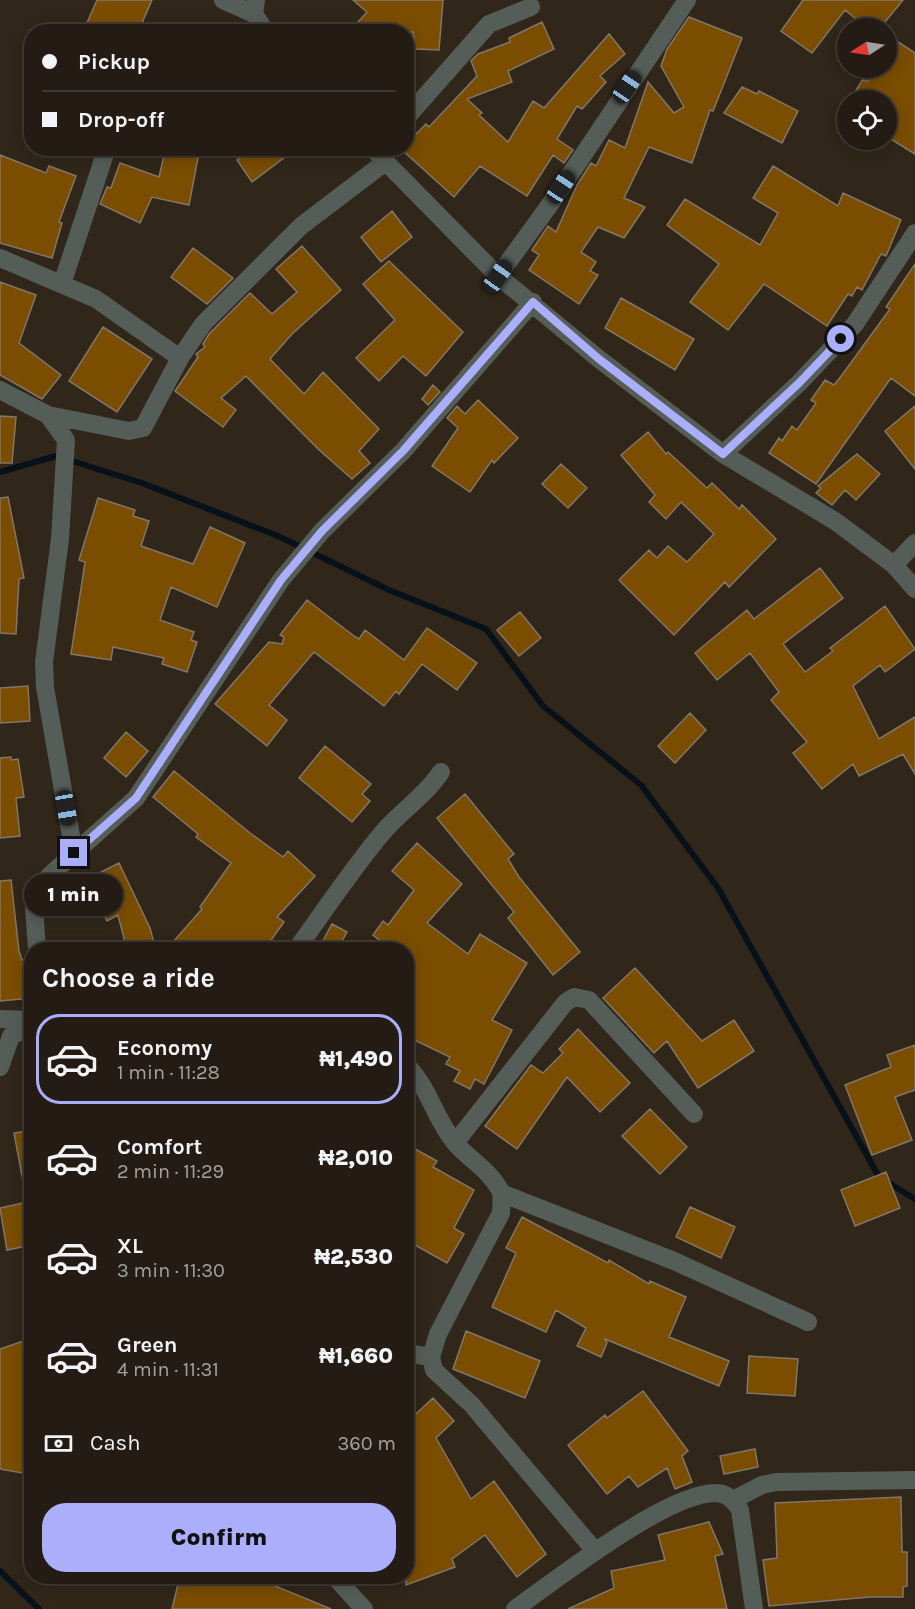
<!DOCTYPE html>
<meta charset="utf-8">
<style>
:root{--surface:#241c14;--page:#2c251d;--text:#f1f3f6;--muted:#a3a1a0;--line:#413a34;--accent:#abaffb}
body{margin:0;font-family:Karla,sans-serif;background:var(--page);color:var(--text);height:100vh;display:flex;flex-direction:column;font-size:22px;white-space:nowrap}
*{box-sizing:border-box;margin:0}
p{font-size:20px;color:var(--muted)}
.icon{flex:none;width:33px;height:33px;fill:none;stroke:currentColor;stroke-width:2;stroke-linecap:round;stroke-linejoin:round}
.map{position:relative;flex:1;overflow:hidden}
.panel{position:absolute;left:24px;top:942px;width:390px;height:642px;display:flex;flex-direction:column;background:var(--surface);border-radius:24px;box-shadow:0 3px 15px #0003,0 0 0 2px var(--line)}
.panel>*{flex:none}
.top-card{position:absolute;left:24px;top:24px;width:390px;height:132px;border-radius:24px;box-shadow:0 3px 15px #0003,0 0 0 2px var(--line);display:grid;align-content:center;height:132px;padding:0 18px;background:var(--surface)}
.needle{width:39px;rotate:258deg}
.controls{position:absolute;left:837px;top:18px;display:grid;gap:12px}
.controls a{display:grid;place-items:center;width:60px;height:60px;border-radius:50%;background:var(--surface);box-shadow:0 3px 15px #0003,0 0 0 2px var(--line);font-size:30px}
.end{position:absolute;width:27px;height:27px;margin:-14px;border:8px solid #abaffb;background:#111;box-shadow:0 0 0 3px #111}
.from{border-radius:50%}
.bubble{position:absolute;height:42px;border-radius:21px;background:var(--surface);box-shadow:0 3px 15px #0003,0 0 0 2px var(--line);font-size:20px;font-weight:800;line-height:42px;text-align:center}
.car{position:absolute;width:18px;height:36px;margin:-18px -9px;border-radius:8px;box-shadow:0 0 4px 2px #0007;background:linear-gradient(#222 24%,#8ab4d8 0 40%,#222 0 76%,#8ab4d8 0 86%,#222 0)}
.top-card b{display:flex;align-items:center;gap:21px;height:57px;font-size:22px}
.top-card b+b{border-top:2px solid var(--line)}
.top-card i{width:15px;height:15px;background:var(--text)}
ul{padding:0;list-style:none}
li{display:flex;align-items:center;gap:18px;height:90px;margin:0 12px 9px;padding:0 6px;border:3px solid transparent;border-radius:24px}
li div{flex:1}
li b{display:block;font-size:22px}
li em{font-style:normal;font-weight:800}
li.selected{border-color:var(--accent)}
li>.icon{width:54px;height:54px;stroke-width:1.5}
h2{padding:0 18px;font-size:27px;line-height:72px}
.pay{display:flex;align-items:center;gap:15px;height:66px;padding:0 18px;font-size:22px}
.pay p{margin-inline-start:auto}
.primary-button{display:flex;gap:12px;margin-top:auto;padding:12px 18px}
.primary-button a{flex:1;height:69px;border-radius:24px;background:var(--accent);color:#111;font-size:24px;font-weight:800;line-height:69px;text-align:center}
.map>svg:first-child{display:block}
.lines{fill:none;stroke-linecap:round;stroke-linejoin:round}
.stream{stroke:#061119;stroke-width:6}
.building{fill:#7a4d01;stroke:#827669;stroke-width:1.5}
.minor{stroke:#555d58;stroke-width:18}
.route{stroke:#abaffb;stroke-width:8}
</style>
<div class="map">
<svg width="915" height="1609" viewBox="0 0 915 1609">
<rect width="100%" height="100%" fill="#30261a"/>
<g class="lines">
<path class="stream" d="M0 472 56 456 142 483 278 536 389 590 486 629 543 706 641 785 718 888 879 1177 915 1199
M0 1571 39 1609"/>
</g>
<path class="building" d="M97 0H152L138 32H83Z
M353 0H443L439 50 415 49 413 32H349L367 12Z
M803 0H903L880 28H867L845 10 812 53 781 31Z
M689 17 742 38 713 111 710 110 692 163 649 147 624 198 645 207 624 238 598 227 581 252 596 262 590 271 598 275 579 304 529 270 539 255 532 250 548 226 556 232 577 185 591 163 596 166 609 140 625 148 648 82 674 113 684 107 661 66 667 49Z
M542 22 554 49 508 71 512 82 467 99 482 113 479 115 508 142 533 101 544 108 609 34 625 54 600 76 606 82 582 109 577 106 557 139 573 150 564 163 553 155 527 196 480 166 454 197 401 149 406 148V144L426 124 429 127 477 76 471 61 478 54 510 42 509 38Z
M895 40 915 53V154L886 136V100H850L863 79 867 82 876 68H886V52Z
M742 87 757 94 759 91 798 111 782 143 724 113Z
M254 148H297L252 182 237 160Z
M165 151 198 158 189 205 152 197 140 223 100 204 107 187 111 188 120 163 159 177Z
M0 155 46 173 49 166 76 176 59 222 62 223 52 258 0 243Z
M773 166 838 206 843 193 901 220 886 256 881 254 862 290 857 287 852 296 848 294 827 326 764 284 728 330 690 302 719 264 667 225 685 199 760 245 778 213 753 198Z
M392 211 412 237 381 262 361 237Z
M302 246 341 290 292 334 270 359 304 394 323 372 379 429 359 451 370 463 352 479 317 448 246 376 221 398 236 410 223 427 175 391 198 357 196 354 205 347 203 344 209 334 250 293 272 314 297 292 276 269Z
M193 248 233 278 207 304 171 277Z
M389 261 463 332 426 376 403 356 379 381 356 358 395 320 363 284Z
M915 264V396L891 378 816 484 769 453 779 438 782 441 792 426 797 430 816 403 811 400 825 380 834 385 842 375 890 309 886 307Z
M0 282 36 295 19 343 61 375 42 399 0 375Z
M621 298 694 339 675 370 605 328Z
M103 327 152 359 117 412 69 381Z
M433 385 440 392 428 405 422 399Z
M478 400 518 438 494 463 492 460 470 492 432 466 458 428 447 418 457 406 465 414Z
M915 406V469L885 431Z
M0 416 16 417 12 463H0Z
M648 432 666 454 668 452 707 488 712 483 739 509 742 505 776 539 729 587 725 582 674 635 619 580 649 550 657 558 668 546 687 562 714 534 681 502 666 519 649 502 655 495 621 455Z
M857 454 880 474 856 500 845 490 832 505 816 493 821 488 818 486Z
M561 464 587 488 568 508 542 484Z
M8 497 24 578 19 579 16 634 0 633V498Z
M98 498 135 510 133 516 149 521 141 546 193 564 210 527 245 543 217 607 171 587 160 620 194 632 191 640 197 642 187 672 162 664 164 658 113 647 111 660 71 654 85 562 79 560Z
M820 568 843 598 783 644 805 672 833 651 830 648 885 606 915 649 885 672 880 665 853 686 879 739 915 717V774L903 754 859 776 853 764 822 789 793 753 807 742 771 700 779 692 750 653 717 680 695 653 747 610 754 619Z
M307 600 354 636 359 639 365 630 404 660 427 628 477 663 457 690 422 664 399 694 396 691 384 706 314 652 269 705 287 720 267 746 215 704 269 642 282 644 284 637 280 635Z
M520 612 541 638 519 656 497 630Z
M28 686 30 721 0 723V688Z
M690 713 706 730 675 763 658 746Z
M126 732 148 751 126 777 104 758Z
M325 746 371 784 362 794 370 801 352 822 299 778Z
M11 757V760L18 759 24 797 16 798 20 836 0 838V758Z
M174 771 250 833 283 857 288 851 315 876 277 917 284 922 264 950H166L202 909 200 907 231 863 196 837 198 834 153 797Z
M465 794 514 854 508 859 519 877 580 952 553 975 508 918 514 912 437 818Z
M417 843 462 884 427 923 468 954 480 934 527 963 492 1020 512 1030 484 1084 475 1079 470 1089 454 1081 460 1071 446 1064 450 1057 406 1036V950H392L373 935 383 921 388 925 414 890 392 871Z
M119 863 150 928 156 950H127L118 915 107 921 87 879Z
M11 880 19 951 22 960H32V998L0 1001V881Z
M332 924 347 932 337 950H318Z
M635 968 702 1041 734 1020 754 1051 698 1088 667 1041 654 1053 603 998Z
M578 1029 630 1083 600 1112 567 1077 517 1149 485 1126 531 1065 543 1073 563 1053 559 1049Z
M915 1045V1090L895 1097 912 1140 872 1155 845 1085 891 1067 887 1055Z
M650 1109 687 1147 660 1174 622 1136Z
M32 1130V1181H23L14 1133Z
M406 1144 437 1161 433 1167 474 1190 454 1228 464 1234 447 1263 406 1240Z
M886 1172 900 1208 855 1226 841 1190Z
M32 1201V1245L7 1250 0 1208Z
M690 1207 735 1227 721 1258 676 1237Z
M522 1217 608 1263 609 1260 649 1284 650 1281 686 1297 669 1337 729 1361 719 1386 605 1339 607 1343 601 1357 577 1346 586 1328 556 1310 546 1332 492 1307 516 1253 506 1248Z
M466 1331 540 1361 525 1398 453 1369Z
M32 1338V1455L28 1474 0 1469V1349Z
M749 1356 798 1359 795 1396 747 1393Z
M643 1391 688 1451 682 1456 692 1482 675 1489 667 1468 638 1487 629 1476 607 1494 568 1445 605 1415 607 1418Z
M433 1398 454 1421 436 1438 471 1499 494 1481 546 1554 517 1577 485 1535 452 1559 455 1567 406 1585V1423Z
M755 1449 758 1467 724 1474 720 1456Z
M901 1497 902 1552H907V1586L903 1587V1597H870L769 1606 763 1560 777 1558 775 1503Z
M709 1522 723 1554 715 1556 727 1609H568L614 1588 611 1571 665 1560 658 1535Z
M180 1576H251L331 1609H172Z"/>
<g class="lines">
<path class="minor" d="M223 0 254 14
M256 0 254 14 266 32
M406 118 489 24 531 7
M372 148 498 276 599 359 723 454 835 521 894 565 915 589
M0 258 96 299 180 358
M498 276 551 203 687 0
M62 284 107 148
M0 390 48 415 129 431 143 428 180 358 203 324 301 226 384 163
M48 415 66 440 60 539 44 662 45 687 74 853
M723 454 799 383 855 324 915 233
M894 565 915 543
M37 950 34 906 38 892 49 876 136 798 281 580 322 531 403 451 533 302
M296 950C325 910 352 869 383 832 401 811 426 795 441 772
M0 1019 32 1020
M406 1065C429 1087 435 1119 455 1143 469 1159 490 1171 500 1190 503 1196 501 1206 501 1213L438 1334 431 1357 434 1370 472 1405 595 1551
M0 1067 11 1036 32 1026
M455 1143 565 1003 574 997 589 1000 694 1114
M501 1193 674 1261 808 1322
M406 1353 431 1357
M735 1499 762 1485 776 1482 915 1480
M334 1576 364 1609
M515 1609C557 1579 667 1493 715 1493 727 1493 735 1501 740 1510L754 1609"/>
</g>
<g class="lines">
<path class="route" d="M74 853 136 798 281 580 322 531 403 451 533 302 599 359 723 454 799 383 841 339"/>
</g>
</svg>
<div class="controls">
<a><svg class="needle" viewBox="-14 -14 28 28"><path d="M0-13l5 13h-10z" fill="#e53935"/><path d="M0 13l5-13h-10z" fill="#a3a1a0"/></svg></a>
<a><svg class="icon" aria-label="locate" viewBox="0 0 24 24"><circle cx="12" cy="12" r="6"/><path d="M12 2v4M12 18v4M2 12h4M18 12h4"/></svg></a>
</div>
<i class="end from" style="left:841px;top:339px"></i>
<i class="end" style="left:74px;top:853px"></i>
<div class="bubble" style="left:24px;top:874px;width:99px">1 min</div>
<i class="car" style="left:627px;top:87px;rotate:34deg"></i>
<i class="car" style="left:561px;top:187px;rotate:33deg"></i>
<i class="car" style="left:498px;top:276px;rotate:35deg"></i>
<i class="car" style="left:66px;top:808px;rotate:170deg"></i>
<div class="top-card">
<b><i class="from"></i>Pickup</b>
<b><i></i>Drop-off</b>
</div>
<section class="panel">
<h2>Choose a ride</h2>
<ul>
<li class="selected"><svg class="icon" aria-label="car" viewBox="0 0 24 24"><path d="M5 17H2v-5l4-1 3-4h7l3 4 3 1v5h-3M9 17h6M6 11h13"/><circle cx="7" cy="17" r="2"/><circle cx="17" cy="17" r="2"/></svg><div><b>Economy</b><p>1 min · 11:28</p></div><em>₦1,490</em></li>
<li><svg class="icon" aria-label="car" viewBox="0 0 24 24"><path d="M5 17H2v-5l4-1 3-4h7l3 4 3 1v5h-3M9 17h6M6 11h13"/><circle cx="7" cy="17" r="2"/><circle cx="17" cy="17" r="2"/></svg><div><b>Comfort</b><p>2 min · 11:29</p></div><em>₦2,010</em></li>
<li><svg class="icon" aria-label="car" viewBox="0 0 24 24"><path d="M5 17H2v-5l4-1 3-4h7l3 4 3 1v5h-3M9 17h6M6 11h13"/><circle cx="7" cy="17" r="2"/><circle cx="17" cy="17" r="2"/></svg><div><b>XL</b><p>3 min · 11:30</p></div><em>₦2,530</em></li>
<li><svg class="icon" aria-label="car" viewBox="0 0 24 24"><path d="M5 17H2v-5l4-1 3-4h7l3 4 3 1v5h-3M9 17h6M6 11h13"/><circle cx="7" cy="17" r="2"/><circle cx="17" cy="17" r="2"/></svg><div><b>Green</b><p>4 min · 11:31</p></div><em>₦1,660</em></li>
</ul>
<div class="pay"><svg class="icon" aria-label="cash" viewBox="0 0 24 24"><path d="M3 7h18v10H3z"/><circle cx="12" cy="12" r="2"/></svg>Cash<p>360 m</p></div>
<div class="primary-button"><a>Confirm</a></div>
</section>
</div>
